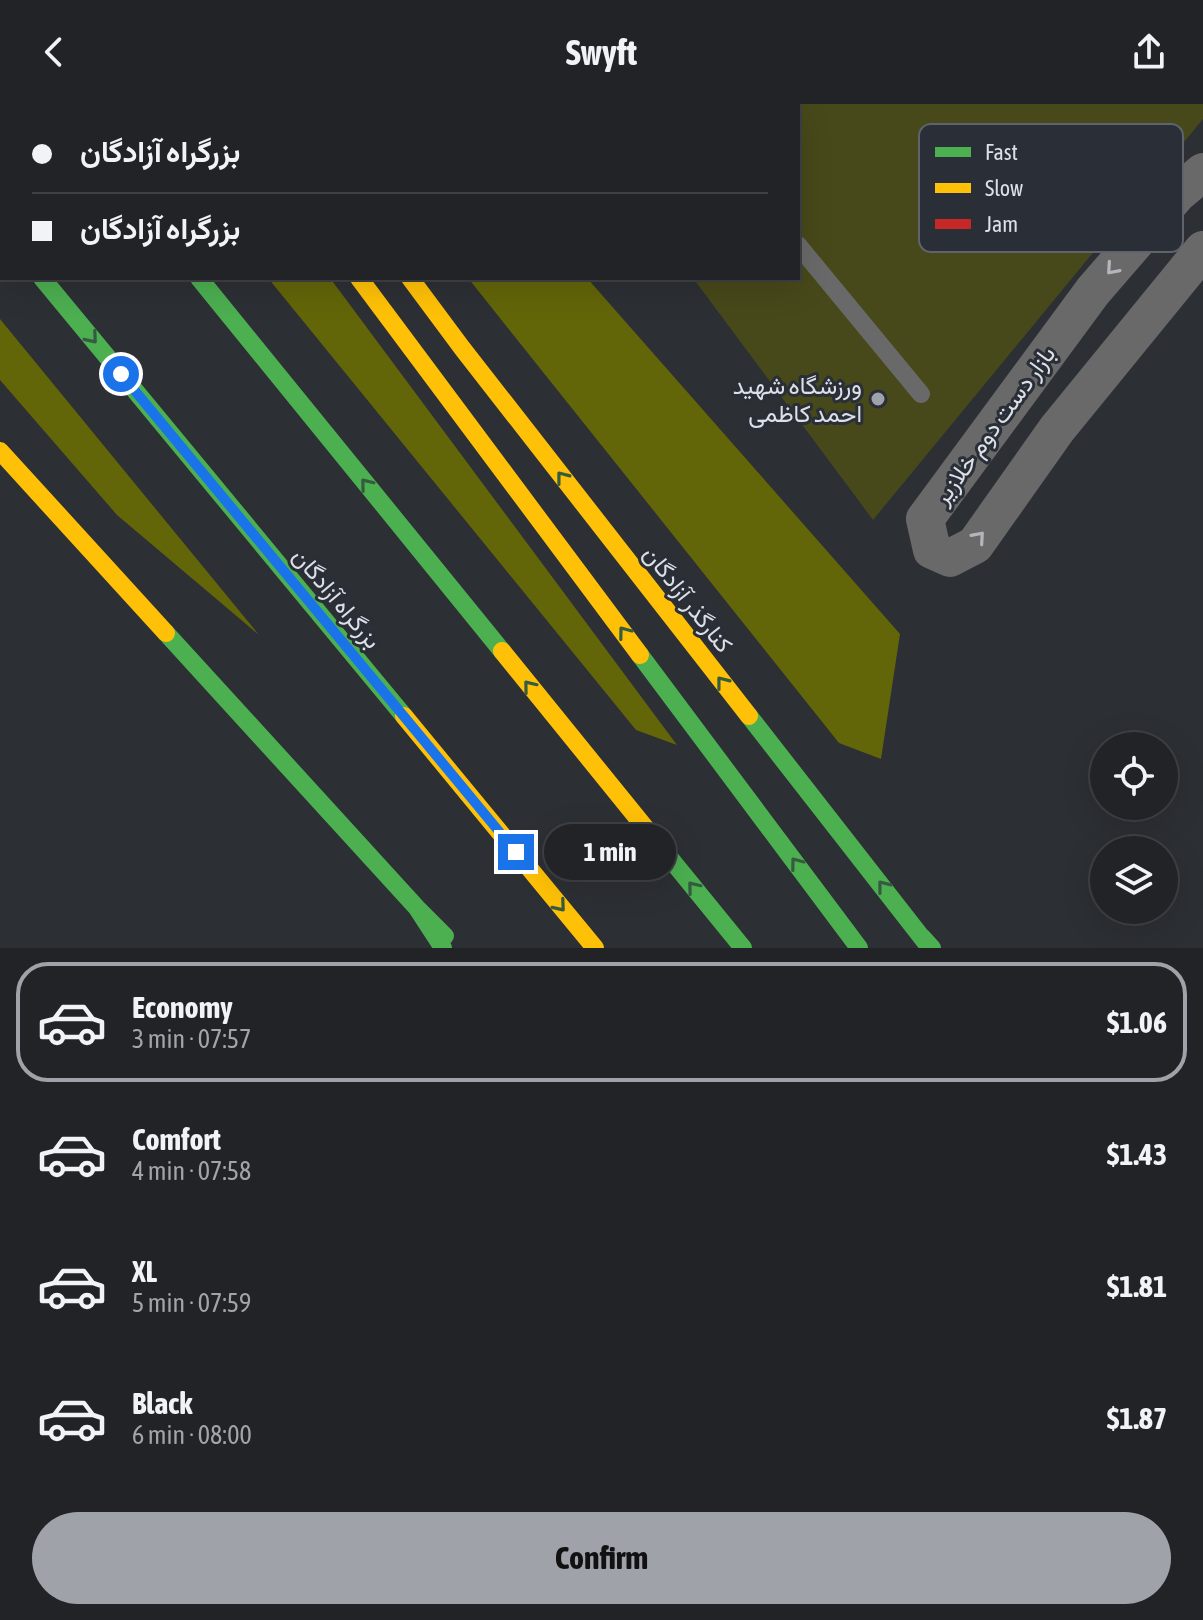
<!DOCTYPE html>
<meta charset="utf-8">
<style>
:root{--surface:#212327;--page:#2d2f33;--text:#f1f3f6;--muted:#a2a4a7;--line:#3e4044;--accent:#9fa2a8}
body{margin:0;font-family:"Asap Condensed",Vazirmatn,sans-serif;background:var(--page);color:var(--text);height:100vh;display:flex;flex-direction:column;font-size:30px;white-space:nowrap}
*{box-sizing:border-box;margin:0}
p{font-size:26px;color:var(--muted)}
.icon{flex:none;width:44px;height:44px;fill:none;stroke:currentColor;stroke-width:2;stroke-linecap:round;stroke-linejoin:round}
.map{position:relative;height:844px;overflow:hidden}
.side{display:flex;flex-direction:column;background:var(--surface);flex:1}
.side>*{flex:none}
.hud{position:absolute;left:0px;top:0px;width:800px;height:176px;box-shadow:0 8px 32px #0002,0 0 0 2px var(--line);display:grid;align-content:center;height:176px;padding:0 32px;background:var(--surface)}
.fabs{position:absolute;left:1090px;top:628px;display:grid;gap:16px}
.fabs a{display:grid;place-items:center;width:88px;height:88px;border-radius:50%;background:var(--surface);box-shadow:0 8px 32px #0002,0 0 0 2px var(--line);font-size:40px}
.end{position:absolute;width:36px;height:36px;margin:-18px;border:10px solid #1a73e8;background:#fff;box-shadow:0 0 0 4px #fff}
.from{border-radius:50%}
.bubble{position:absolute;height:56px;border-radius:28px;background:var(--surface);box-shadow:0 8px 32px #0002,0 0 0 2px var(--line);font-size:26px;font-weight:700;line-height:56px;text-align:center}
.hud b{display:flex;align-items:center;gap:28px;height:76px;font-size:30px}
.hud b+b{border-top:2px solid var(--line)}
.hud i{width:20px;height:20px;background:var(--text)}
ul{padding:14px 0 0;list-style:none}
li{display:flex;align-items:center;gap:24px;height:120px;margin:0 16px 12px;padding:0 16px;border:4px solid transparent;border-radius:32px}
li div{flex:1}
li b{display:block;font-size:30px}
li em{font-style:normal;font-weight:700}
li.active{border-color:var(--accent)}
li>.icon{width:72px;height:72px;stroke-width:1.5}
.button{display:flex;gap:16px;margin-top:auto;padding:16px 32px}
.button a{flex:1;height:92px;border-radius:48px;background:var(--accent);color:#111;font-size:32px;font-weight:700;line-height:92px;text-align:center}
header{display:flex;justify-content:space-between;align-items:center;height:104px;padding:0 32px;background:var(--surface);font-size:36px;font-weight:700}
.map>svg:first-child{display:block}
.green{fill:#47491a}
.forest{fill:#636509}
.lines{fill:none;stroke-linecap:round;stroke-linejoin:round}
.lane{stroke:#6a696a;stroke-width:18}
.street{stroke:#6a696a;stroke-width:38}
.fast{stroke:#4caf50;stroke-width:18}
.slow{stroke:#ffc107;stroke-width:18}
.jam{stroke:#c62828;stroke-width:18}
.oneway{stroke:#b5b6bb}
.oneway2{stroke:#355b40}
.route{stroke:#1a73e8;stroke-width:10}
.poi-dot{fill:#9fa2a8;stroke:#292e37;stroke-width:3}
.labels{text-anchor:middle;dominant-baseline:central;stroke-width:6;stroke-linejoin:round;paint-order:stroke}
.poi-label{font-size:24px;fill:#dde0e6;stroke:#292e37;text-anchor:end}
.street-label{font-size:24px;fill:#dde0e6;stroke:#292e37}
.key{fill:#292e37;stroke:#5f636c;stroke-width:2}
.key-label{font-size:22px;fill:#dde0e6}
</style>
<header><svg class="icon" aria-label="back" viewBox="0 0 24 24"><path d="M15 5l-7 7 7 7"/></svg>Swyft<svg class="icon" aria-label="share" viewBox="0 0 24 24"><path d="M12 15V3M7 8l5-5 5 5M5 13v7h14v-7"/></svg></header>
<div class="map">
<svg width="1203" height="844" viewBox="0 0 1203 844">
<rect width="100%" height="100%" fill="#2c2f34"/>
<path class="green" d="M563 0H1203V15L873 416 693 174H798V2H565Z"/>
<path class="forest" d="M268 174H330L677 641 636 626Z
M468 174H587L900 530 881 655 839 639Z
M0 215 259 531 117 411 0 276Z"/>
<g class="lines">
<path class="lane" d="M681 0 683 2
M456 2 460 0
M798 141 921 290"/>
<path class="street" d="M1203 68 1177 90 1093 187 925 415 932 446 950 454 975 441 1057 325 1203 146"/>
<path class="fast" d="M56 0 58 2
M0 123 2 125
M42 174 404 612
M199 174 502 547
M166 529 417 804 445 832
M640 551 859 844
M749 612 930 844
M660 742 743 844
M417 804 443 844
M922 833 932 844"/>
<path class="slow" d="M229 0 231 2
M359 174 640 551
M410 174 462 244 749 612
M0 347 166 529
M502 547 660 742
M404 612 595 844"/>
<path class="jam" d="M277 0 278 2"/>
</g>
<defs><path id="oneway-chevron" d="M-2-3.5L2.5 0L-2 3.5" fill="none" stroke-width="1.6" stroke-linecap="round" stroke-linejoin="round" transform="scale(2)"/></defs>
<g class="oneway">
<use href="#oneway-chevron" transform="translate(1112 165) rotate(131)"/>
<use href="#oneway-chevron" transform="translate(979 433) rotate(-49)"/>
</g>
<g class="oneway2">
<use href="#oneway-chevron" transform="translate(92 234) rotate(50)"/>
<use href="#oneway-chevron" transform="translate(562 373) rotate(-128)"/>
<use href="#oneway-chevron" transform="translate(366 380) rotate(-129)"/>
<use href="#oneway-chevron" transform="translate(624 528) rotate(-127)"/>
<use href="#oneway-chevron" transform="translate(722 578) rotate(-128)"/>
<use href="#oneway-chevron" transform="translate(529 582) rotate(-129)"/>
<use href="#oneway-chevron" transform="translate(796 759) rotate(-127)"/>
<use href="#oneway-chevron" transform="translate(883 782) rotate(-128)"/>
<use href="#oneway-chevron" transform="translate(693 783) rotate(-129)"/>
<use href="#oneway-chevron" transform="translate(560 802) rotate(50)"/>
</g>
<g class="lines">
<path class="route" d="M121 270 516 748"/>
</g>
<circle class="poi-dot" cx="878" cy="295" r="8"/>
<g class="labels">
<g class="poi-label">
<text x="862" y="281">ورزشگاه شهید<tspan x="862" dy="28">احمد کاظمی</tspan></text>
</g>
<g class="street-label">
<text transform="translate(994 321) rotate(-54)">بازار دست دوم خلازیر</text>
<text transform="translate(337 494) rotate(50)">بزرگراه آزادگان</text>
<text transform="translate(688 495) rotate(52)">کنارگذر آزادگان</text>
</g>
</g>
<rect x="919" y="20" width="264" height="128" rx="12" class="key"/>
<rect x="935" y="43" width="36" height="10" fill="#4caf50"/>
<rect x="935" y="79" width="36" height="10" fill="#ffc107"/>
<rect x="935" y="115" width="36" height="10" fill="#c62828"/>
<g class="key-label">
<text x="985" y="56">Fast</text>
<text x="985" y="92">Slow</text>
<text x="985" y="128">Jam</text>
</g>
</svg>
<div class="fabs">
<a><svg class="icon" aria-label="locate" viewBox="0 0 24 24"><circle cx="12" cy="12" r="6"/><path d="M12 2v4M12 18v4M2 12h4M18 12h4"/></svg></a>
<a><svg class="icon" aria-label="layers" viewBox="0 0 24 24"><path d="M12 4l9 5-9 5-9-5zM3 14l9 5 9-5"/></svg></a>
</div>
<i class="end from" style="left:121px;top:270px"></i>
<i class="end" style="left:516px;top:748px"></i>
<div class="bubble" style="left:544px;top:720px;width:132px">1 min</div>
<div class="hud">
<b><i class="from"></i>بزرگراه آزادگان</b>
<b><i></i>بزرگراه آزادگان</b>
</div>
</div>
<section class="side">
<ul>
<li class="active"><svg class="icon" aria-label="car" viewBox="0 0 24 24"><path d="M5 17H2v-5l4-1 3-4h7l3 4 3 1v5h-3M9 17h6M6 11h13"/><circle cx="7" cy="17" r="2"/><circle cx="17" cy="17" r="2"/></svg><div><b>Economy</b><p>3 min · 07:57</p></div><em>$1.06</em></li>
<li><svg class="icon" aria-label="car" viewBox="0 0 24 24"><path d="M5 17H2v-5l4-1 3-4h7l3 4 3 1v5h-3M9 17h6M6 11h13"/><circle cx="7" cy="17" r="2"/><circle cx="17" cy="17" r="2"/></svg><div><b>Comfort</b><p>4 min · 07:58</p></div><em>$1.43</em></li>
<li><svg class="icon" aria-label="car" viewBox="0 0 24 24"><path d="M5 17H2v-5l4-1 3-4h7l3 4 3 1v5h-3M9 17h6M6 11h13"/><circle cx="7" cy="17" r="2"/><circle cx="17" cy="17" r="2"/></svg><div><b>XL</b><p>5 min · 07:59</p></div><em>$1.81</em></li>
<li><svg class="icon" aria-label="car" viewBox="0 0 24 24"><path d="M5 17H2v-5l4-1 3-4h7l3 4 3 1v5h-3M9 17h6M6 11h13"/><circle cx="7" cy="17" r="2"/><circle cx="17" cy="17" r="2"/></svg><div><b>Black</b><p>6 min · 08:00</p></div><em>$1.87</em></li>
</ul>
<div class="button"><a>Confirm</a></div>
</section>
